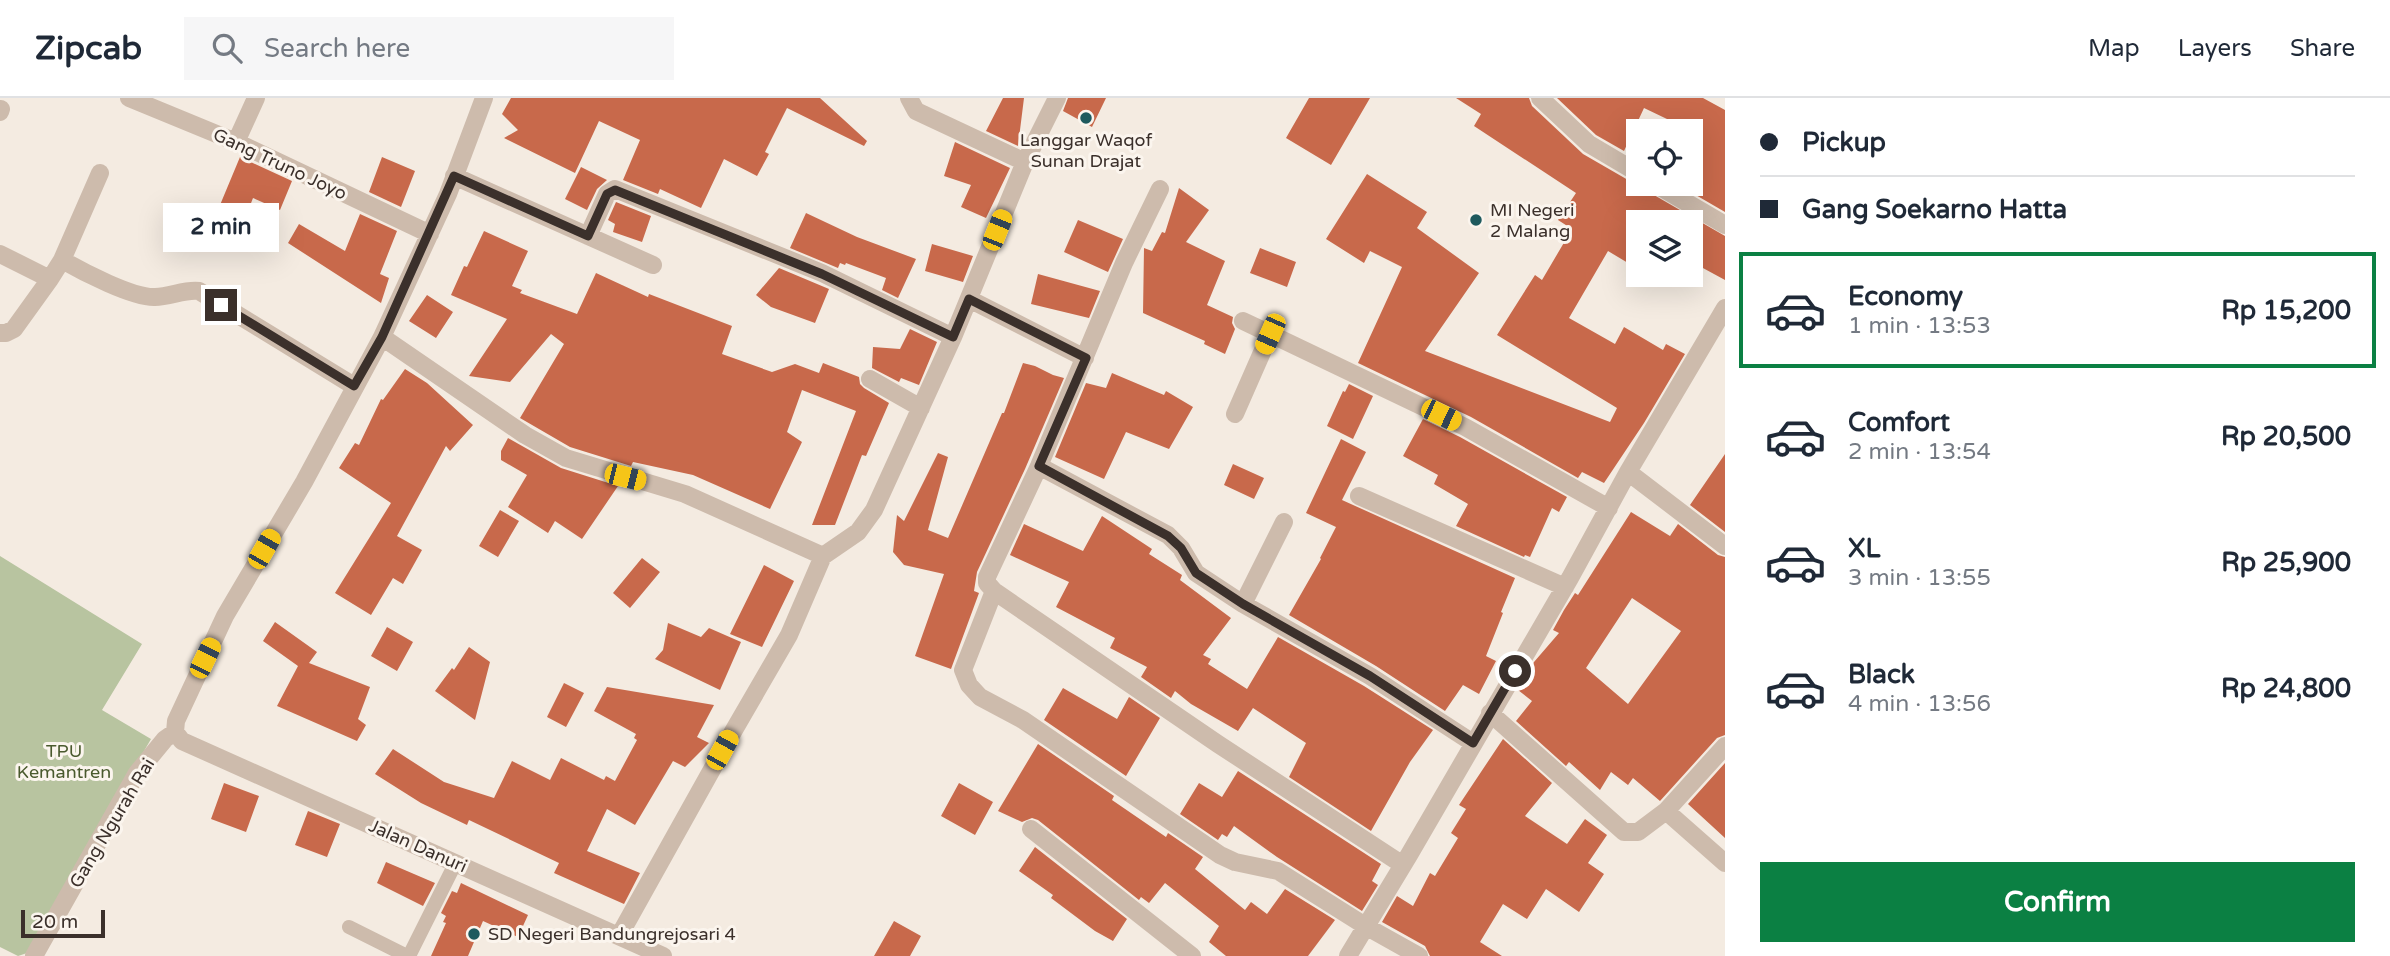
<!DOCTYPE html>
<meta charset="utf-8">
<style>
:root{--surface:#fff;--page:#f6f6f7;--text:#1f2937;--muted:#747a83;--line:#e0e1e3;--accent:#0b8043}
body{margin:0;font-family:"Varela Round",sans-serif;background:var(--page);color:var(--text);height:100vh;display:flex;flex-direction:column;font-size:26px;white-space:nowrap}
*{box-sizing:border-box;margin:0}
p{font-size:23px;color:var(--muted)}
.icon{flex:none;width:38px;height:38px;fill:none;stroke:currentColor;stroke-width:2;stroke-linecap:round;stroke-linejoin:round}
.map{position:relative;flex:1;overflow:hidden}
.sheet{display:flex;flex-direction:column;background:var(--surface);width:665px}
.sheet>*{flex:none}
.hud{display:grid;align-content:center;height:154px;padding:0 35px;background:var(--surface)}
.tools{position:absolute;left:1626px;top:21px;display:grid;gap:14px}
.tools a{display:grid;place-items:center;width:77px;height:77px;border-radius:0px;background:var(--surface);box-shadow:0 7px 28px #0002;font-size:35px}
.scale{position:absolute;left:21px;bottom:18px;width:84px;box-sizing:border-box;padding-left:7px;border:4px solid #3b302b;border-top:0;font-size:19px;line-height:24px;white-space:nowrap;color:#3b302b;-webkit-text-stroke:5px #fbf5ee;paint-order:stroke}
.end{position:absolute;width:32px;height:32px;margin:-16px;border:9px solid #3b302b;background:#fff;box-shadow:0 0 0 4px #fff}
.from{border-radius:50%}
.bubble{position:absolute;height:49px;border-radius:0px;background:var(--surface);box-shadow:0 7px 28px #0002;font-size:23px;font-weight:800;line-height:49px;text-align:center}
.car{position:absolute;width:21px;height:42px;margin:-21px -10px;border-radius:9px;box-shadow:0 0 5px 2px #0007;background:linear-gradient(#f5c518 24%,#345 0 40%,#f5c518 0 76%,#345 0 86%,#f5c518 0)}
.hud b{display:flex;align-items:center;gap:24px;height:66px;font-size:26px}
.hud b+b{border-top:2px solid var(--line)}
.hud i{width:18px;height:18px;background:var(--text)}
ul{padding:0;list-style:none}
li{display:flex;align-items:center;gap:21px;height:116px;margin:0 14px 10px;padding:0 21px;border:4px solid transparent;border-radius:0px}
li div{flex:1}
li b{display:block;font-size:26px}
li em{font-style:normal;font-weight:800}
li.current{border-color:var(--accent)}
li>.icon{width:63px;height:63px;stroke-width:1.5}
.cta{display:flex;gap:14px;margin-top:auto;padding:14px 35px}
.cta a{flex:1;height:80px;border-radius:0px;background:var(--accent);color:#fff;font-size:28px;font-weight:800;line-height:80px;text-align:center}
header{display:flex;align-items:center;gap:42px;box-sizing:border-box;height:98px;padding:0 35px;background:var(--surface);border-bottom:2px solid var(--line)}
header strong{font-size:33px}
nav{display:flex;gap:38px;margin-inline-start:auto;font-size:24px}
.search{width:490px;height:63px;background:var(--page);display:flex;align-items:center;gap:18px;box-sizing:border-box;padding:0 24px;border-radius:0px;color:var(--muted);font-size:26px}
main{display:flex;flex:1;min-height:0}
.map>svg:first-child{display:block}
.green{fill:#b8c4a0}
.building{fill:#c8694b;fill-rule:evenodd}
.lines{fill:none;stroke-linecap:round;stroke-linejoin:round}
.lane{stroke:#cdbbac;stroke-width:14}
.street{stroke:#cdbbac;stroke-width:18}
.route{stroke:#3b302b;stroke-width:9}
.poi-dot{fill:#1f5a5e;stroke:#fbf5ee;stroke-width:2.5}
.labels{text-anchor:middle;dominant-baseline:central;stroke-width:6;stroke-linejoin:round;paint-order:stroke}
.poi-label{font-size:18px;fill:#3b302b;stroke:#fbf5ee;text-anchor:start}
.street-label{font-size:18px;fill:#3b302b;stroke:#fbf5ee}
.park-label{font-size:18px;fill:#4a5a2e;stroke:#fbf5ee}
</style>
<header>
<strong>Zipcab</strong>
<div class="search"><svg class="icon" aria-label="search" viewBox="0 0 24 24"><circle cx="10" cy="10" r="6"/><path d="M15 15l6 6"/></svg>Search here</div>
<nav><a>Map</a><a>Layers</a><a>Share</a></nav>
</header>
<main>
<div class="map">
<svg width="1725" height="858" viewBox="0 0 1725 858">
<rect width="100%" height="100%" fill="#f4ebe1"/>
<path class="green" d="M0 458 142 546 102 612 151 641 27 855 18 858 0 849Z"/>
<path class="building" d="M511 0H820L867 43 864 48 787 10 765 54 769 56 757 78 724 61 701 110 660 91 658 96 623 82 640 42 599 23 575 75 504 40 518 32 502 16Z
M1003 0H1024L1018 48 986 33Z
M1068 0H1106L1092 29 1063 13Z
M1309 0H1370L1331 67 1286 40Z
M1456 0H1529L1532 8 1583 56 1725 138V182L1690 163V124H1638V171L1608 153 1569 220 1615 246 1624 229 1663 252 1666 246 1685 256 1644 325 1604 385 1582 374 1578 380 1471 319 1358 265 1402 169 1370 153 1364 165 1326 141 1367 76 1427 114 1417 130 1479 175 1425 253 1610 324 1617 310 1497 237 1535 177 1542 182 1572 131 1558 122 1576 95 1474 28 1481 16Z
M1557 0H1703L1725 12V114L1682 89 1683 86H1690V32L1644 10 1624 53 1596 37Z
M955 44 1010 70 986 120 961 109 971 87 944 78Z
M240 59 292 83 280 112 253 100 246 118 220 107Z
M382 59 415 73 401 109 369 94Z
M581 69 607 82 597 91 587 112 565 101Z
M1179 90 1209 112 1186 144 1225 163 1207 207 1233 219 1232 225 1235 231 1225 256 1204 246 1205 243 1143 215 1144 150 1152 153 1162 134 1165 135Z
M616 104 651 118 642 144 613 134 615 126 608 122Z
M806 115 857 139 916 161 898 200 882 192 886 180 846 165 845 167 840 165 838 170 790 150Z
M360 116 397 133 380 176 389 180 381 205 288 145 299 126 345 153Z
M1078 122 1123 141 1108 174 1064 154Z
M484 133 528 153 512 188 522 192 520 195 577 216 596 175 648 199 649 196 732 228 722 256 772 274 795 266 819 275 823 265 859 279 860 286 864 290 889 305 866 358 862 357 835 427H812L856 313 802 292 787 334 802 344 770 411 693 377 633 364 631 368 570 349 520 320 564 246 551 236 510 284 469 278 507 221 451 197 464 168 467 169Z
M932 146 973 158 963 184 925 173Z
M1260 150 1296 164 1287 189 1250 175Z
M779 170 829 191 815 225 771 209 756 197Z
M1038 176 1100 193 1089 220 1031 206Z
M427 197 453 214 436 240 409 223Z
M910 231 937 244 919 287 901 280 899 284 872 270 873 249 900 251Z
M1023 265 1035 268 1053 277 1064 280 1025 371 977 474 974 493 979 495 951 571 915 558 944 476 904 467 893 454 897 417 904 423 938 355 948 359 928 432 948 440 1002 315H1004Z
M405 271 427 285 473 327 450 353 446 348 397 438 422 452 403 486 393 480 371 517 335 495 391 405 339 370 355 345 359 347 381 301 383 302Z
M1112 275 1164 297 1166 293 1193 309 1169 351 1126 334 1104 381 1055 359 1086 285 1106 290Z
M1349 286 1373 298 1353 341 1327 328 1343 293 1345 294Z
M1423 321 1460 339 1567 399 1559 414 1552 410 1530 459 1525 457 1524 459 1456 428 1468 406 1434 386 1438 377 1403 358Z
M508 340 561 370 618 388 582 441 555 423 548 435 508 409 527 377 501 362V353Z
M1341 341 1366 354 1342 402 1515 480 1501 514 1503 515 1486 558 1496 563 1479 596 1463 587 1445 613 1376 568 1289 517 1321 461 1320 460 1336 429 1306 415Z
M1725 356V434L1690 407Z
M1233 366 1264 380 1254 401 1224 387Z
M500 412 519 423 498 459 479 448Z
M1631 414 1670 438 1678 426 1718 457 1725 459V637L1717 640 1660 703 1633 680 1628 687 1611 674 1600 692 1569 664 1566 668 1516 623 1532 603 1518 592 1534 564 1559 535 1553 532 1564 512 1575 495 1578 497ZM1632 500 1681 533 1628 606 1586 570Z
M1102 418 1152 451 1149 456 1182 477 1180 482 1231 520 1203 557 1211 561 1208 566 1247 591 1278 539 1364 588 1433 632 1410 664 1371 733 1289 679 1306 645 1253 610 1238 633 1191 606 1175 593 1171 600 1141 579 1147 569 1110 550 1115 540 1056 509 1069 484 1010 457 1024 426 1083 453Z
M642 460 660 474 630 510 613 495Z
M764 467 794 483 762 549 730 536Z
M275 524 317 554 309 565 370 589 358 621 366 627 357 643 277 608 298 568 263 543Z
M668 525 701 539 709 530 741 544 720 592 655 561 663 552Z
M387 529 413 544 397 573 371 558Z
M469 549 490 564 475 622 435 593 452 570 454 572Z
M564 585 584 595 566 629 547 619Z
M607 589 714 607 697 639 709 645 685 669 673 663 635 727 607 711 587 753 640 775 624 806 554 775 559 765 469 722 467 727 421 705 375 676 393 651 444 684 494 700 512 663 550 682 561 660 604 682 606 678 615 683 637 642 634 640 636 636 594 613Z
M1063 590 1117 621 1129 599 1160 620 1126 678 1044 622Z
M1503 641 1552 685 1525 718 1567 746 1585 721 1607 737 1588 765 1604 776 1579 814 1546 791 1527 821 1503 806 1480 844 1502 858H1430L1425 848 1382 824 1397 798 1413 808 1430 775 1435 778 1458 740 1451 735 1466 711 1459 707Z
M1038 646 1114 698 1112 702 1166 739 1168 735 1203 759 1195 771 1245 812 1251 804 1267 816 1285 791 1335 822 1308 858H1226L1209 844 1219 828 1165 785 1149 805 1141 799 1139 802 1038 722 1032 720 1022 724 998 713Z
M1725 665V740L1688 706Z
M1238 673 1381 766 1372 783 1378 787 1362 813 1277 759 1234 728 1227 739 1222 736 1218 742 1180 716 1199 685 1222 699Z
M224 685 259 698 246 734 211 721Z
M959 685 993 704 975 737 941 718Z
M308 713 340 726 327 759 295 747Z
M1035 749 1127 821 1113 843 1095 833 1051 800 1053 797 1019 773Z
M386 764 435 785 423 808 377 785Z
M461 785 528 817 518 839 483 823 468 858H431L446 825 443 824 446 818 441 815 452 793 457 795Z
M894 823 921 838 910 858H874Z"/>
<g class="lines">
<path class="lane" d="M349 829 407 858
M409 858 456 764"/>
<path class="street" d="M129 0 236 44 430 136
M909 0 916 13 1025 64
M1540 0 1589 46 1638 75
M0 14 1 11
M236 44 256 0
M454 78 653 167
M1655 86 1725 127
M1160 91 1124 165 1039 368 987 479V485L994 493 1218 646 1403 767
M588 138 607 96 615 91 822 175 953 239
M0 156 50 181 62 162C83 174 133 200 155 199 170 199 185 191 199 193L354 288
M62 162 100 75
M969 201 1085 260
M1243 223 1465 329 1609 410
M0 235H6L14 231 50 181
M382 239 525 337 566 360 685 396 823 458
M870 281 921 310
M1235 316 1270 236
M1039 368 1168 437 1181 450 1196 475 1243 506 1370 578 1473 645
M1628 374 1725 448
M1359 398 1565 489
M994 493 963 572 969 587 980 599 1023 622 1220 757 1235 764 1278 773 1367 829 1419 858
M1243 506 1284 424
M1490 615 1624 734H1638L1666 713 1725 765
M175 634 176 623 225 518 304 384 382 239 448 96 484 0
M175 634 182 643 663 858
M1666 713 1725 648
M1031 731 1192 858
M619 838 734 632 789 537 823 458 858 434 874 412 953 239 1025 64 1057 0
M34 858 137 675 165 641 175 634
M1348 858 1409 757 1570 480 1628 374 1725 210"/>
</g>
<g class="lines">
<path class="route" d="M221 207 354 288 382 239 454 78 588 138 607 96 615 92 822 176 953 239 969 201 1086 260 1039 368 1168 438 1181 450 1196 475 1243 506 1370 578 1473 645 1515 573"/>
</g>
<g class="poi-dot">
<circle cx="1086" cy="20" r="7"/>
<circle cx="1476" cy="122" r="7"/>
<circle cx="474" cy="836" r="7"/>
</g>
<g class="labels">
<g class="poi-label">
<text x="1086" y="42" text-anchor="middle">Langgar Waqof<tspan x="1086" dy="21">Sunan Drajat</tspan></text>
<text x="1490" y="112">MI Negeri<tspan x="1490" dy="21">2 Malang</tspan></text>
<text x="488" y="836">SD Negeri Bandungrejosari 4</text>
</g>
<g class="street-label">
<text transform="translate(280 66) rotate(25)">Gang Truno Joyo</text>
<text transform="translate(112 725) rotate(-59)">Gang Ngurah Rai</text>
<text transform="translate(418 748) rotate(24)">Jalan Danuri</text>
</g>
<g class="park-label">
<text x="64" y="653">TPU<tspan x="64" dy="21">Kemantren</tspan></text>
</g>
</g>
</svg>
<div class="tools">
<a><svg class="icon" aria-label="locate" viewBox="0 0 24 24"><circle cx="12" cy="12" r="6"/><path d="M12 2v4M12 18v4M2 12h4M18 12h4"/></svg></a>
<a><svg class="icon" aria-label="layers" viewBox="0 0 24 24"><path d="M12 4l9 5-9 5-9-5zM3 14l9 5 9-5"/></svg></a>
</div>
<div class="scale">20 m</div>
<i class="end from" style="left:1515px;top:573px"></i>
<i class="end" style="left:221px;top:207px"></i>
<div class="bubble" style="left:163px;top:105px;width:116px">2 min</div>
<i class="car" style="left:997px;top:132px;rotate:22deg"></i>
<i class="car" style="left:1270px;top:236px;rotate:204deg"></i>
<i class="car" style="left:1441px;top:317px;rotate:116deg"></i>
<i class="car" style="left:625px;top:379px;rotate:104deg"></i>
<i class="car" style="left:264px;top:451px;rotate:30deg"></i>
<i class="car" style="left:205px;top:560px;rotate:26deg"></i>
<i class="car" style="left:722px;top:652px;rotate:29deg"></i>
</div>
<section class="sheet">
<div class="hud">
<b><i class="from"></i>Pickup</b>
<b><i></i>Gang Soekarno Hatta</b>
</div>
<ul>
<li class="current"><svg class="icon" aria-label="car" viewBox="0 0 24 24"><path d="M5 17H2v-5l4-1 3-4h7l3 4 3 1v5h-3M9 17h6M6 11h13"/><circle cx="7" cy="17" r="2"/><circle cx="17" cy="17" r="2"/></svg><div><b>Economy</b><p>1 min · 13:53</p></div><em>Rp 15,200</em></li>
<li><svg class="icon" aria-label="car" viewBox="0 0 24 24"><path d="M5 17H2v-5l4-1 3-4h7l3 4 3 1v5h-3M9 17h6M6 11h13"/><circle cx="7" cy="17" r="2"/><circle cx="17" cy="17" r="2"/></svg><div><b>Comfort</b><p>2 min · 13:54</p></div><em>Rp 20,500</em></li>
<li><svg class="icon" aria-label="car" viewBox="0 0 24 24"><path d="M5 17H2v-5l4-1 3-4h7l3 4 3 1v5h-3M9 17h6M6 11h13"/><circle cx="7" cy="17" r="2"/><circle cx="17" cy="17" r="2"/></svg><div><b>XL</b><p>3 min · 13:55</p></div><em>Rp 25,900</em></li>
<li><svg class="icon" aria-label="car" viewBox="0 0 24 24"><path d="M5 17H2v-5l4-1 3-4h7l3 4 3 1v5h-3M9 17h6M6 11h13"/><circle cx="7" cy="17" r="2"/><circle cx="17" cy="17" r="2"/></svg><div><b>Black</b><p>4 min · 13:56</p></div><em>Rp 24,800</em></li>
</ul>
<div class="cta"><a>Confirm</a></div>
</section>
</main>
